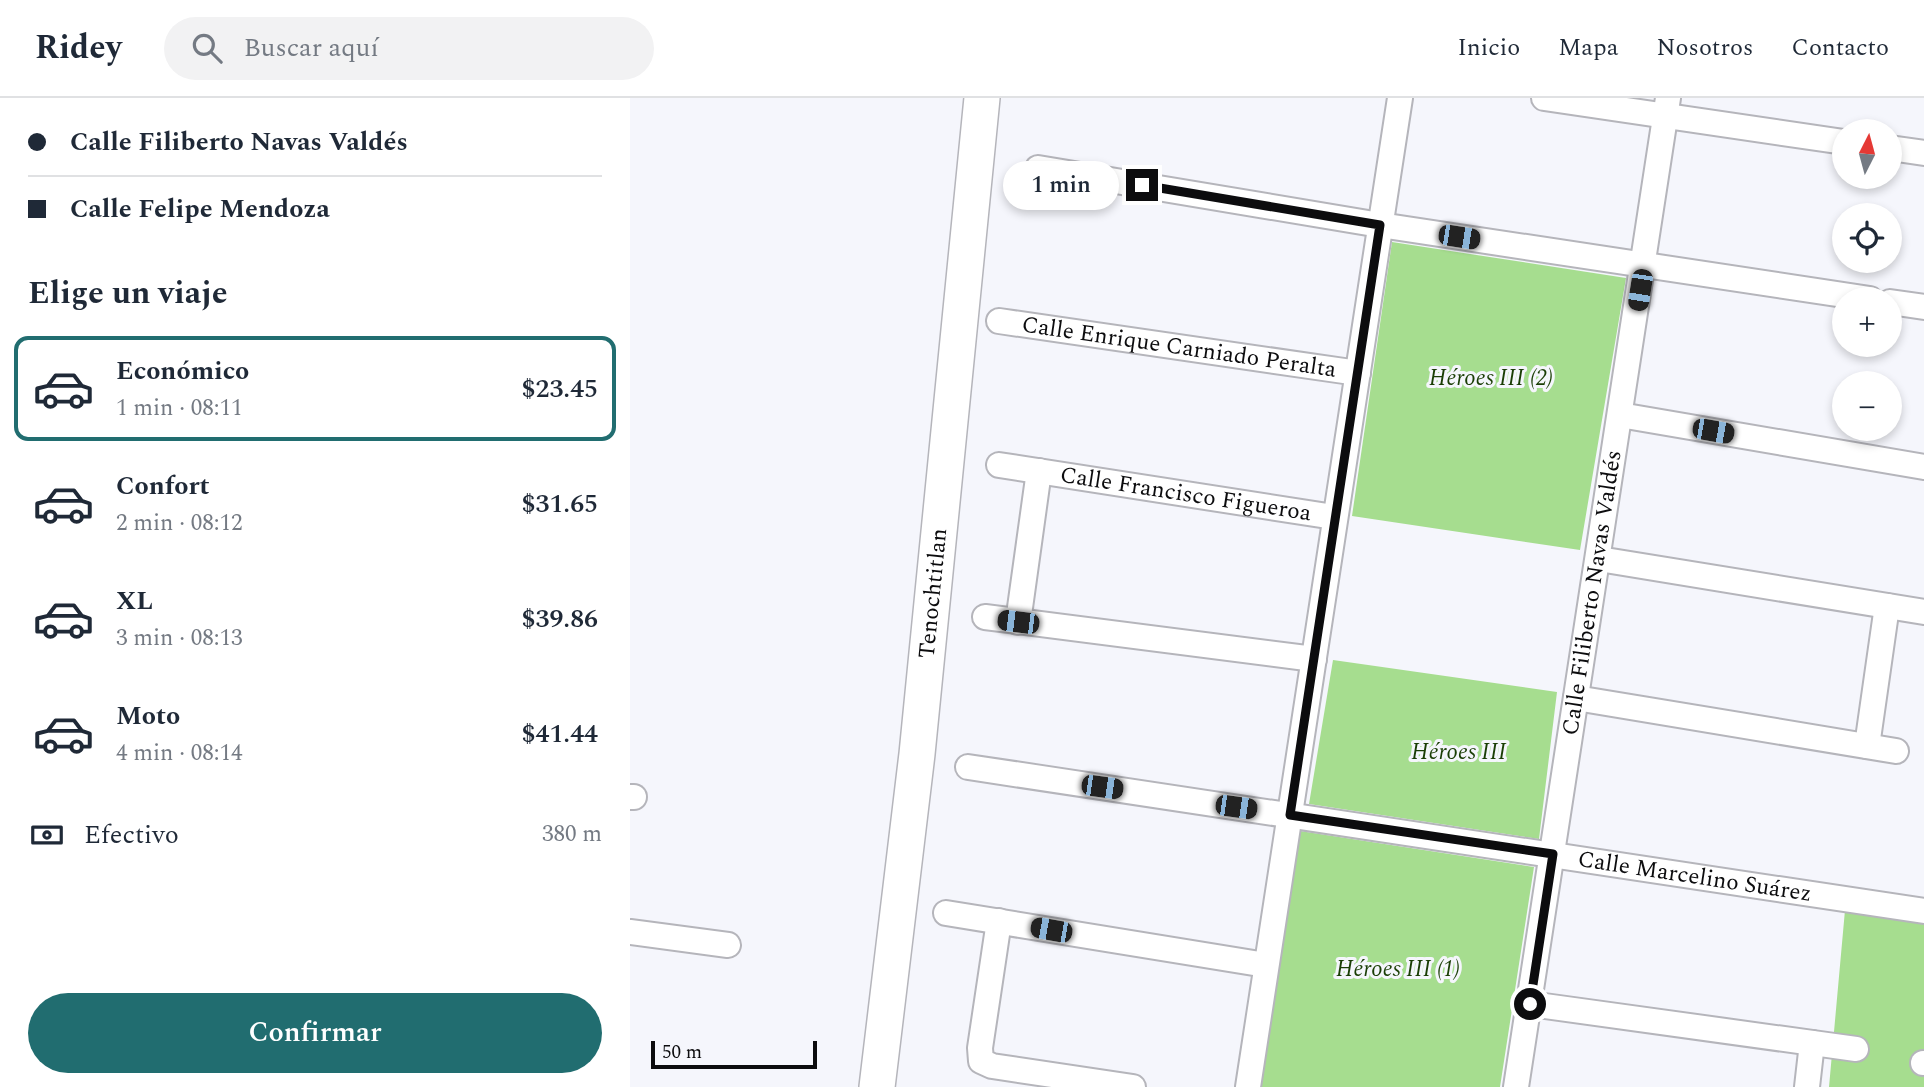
<!DOCTYPE html>
<html lang="es">
<meta charset="utf-8">
<style>
:root{--surface:#fff;--page:#f2f2f3;--text:#1f2937;--muted:#747a83;--line:#e0e1e3;--accent:#216d70}
body{margin:0;font-family:Spectral,serif;background:var(--page);color:var(--text);height:100vh;display:flex;flex-direction:column;font-size:26px;white-space:nowrap}
*{box-sizing:border-box;margin:0}
p{font-size:23px;color:var(--muted)}
.icon{flex:none;width:38px;height:38px;fill:none;stroke:currentColor;stroke-width:2;stroke-linecap:round;stroke-linejoin:round}
.map{position:relative;flex:1;overflow:hidden}
.drawer{display:flex;flex-direction:column;background:var(--surface);width:630px}
.drawer>*{flex:none}
.hud{display:grid;align-content:center;height:154px;padding:0 28px;background:var(--surface)}
.needle{width:46px;rotate:6deg}
.tools{position:absolute;left:1202px;top:21px;display:grid;gap:14px}
.tools a{display:grid;place-items:center;width:70px;height:70px;border-radius:50%;background:var(--surface);box-shadow:0 4px 10px #0003;font-size:35px}
.scale{position:absolute;left:21px;bottom:18px;width:166px;box-sizing:border-box;padding-left:7px;border:4px solid #0c0c0e;border-top:0;font-size:19px;line-height:24px;white-space:nowrap;color:#0c0c0e;-webkit-text-stroke:5px #f5f6fc;paint-order:stroke}
.end{position:absolute;width:32px;height:32px;margin:-16px;border:9px solid #0c0c0e;background:#fff;box-shadow:0 0 0 4px #fff}
.from{border-radius:50%}
.bubble{position:absolute;height:49px;border-radius:24px;background:var(--surface);box-shadow:0 4px 10px #0003;font-size:23px;font-weight:600;line-height:49px;text-align:center}
.car{position:absolute;width:21px;height:42px;margin:-21px -10px;border-radius:9px;box-shadow:0 0 5px 2px #0007;background:linear-gradient(#222 24%,#8ab4d8 0 40%,#222 0 76%,#8ab4d8 0 86%,#222 0)}
.hud b{display:flex;align-items:center;gap:24px;height:66px;font-size:26px}
.hud b+b{border-top:2px solid var(--line)}
.hud i{width:18px;height:18px;background:var(--text)}
ul{padding:0;list-style:none}
li{display:flex;align-items:center;gap:21px;height:105px;margin:0 14px 10px;padding:0 14px;border:4px solid transparent;border-radius:14px}
li div{flex:1}
li b{display:block;font-size:26px}
li em{font-style:normal;font-weight:600}
li.current{border-color:var(--accent)}
li>.icon{width:63px;height:63px;stroke-width:1.5}
h2{padding:0 28px;font-size:32px;line-height:84px}
.pay{display:flex;align-items:center;gap:18px;height:77px;padding:0 28px;font-size:26px}
.pay p{margin-inline-start:auto}
.primary-button{display:flex;gap:14px;margin-top:auto;padding:14px 28px}
.primary-button a{flex:1;height:80px;border-radius:42px;background:var(--accent);color:#fff;font-size:28px;font-weight:600;line-height:80px;text-align:center}
header{display:flex;align-items:center;gap:42px;box-sizing:border-box;height:98px;padding:0 35px;background:var(--surface);border-bottom:2px solid var(--line)}
header strong{font-size:33px}
nav{display:flex;gap:38px;margin-inline-start:auto;font-size:24px}
.search{width:490px;height:63px;background:var(--page);display:flex;align-items:center;gap:18px;box-sizing:border-box;padding:0 24px;border-radius:38px;color:var(--muted);font-size:26px}
main{display:flex;flex:1;min-height:0}
.map>svg:first-child{display:block}
.green{fill:#a6dd8f}
.lines{fill:none;stroke-linecap:round;stroke-linejoin:round}
.street-casing{stroke:#b5b5bb;stroke-width:28}
.secondary-casing{stroke:#b5b5bb;stroke-width:38}
.street{stroke:#fff;stroke-width:24}
.secondary{stroke:#fff;stroke-width:35}
.route{stroke:#0c0c0e;stroke-width:9}
.labels{text-anchor:middle;dominant-baseline:central;stroke-width:6;stroke-linejoin:round;paint-order:stroke}
.street-label{font-size:23px;fill:#0c0c0e;stroke:#f5f6fc}
.park-label{font-size:23px;font-style:italic;fill:#1a3e05;stroke:#f5f6fc}
</style>
<header>
<strong>Ridey</strong>
<div class="search"><svg class="icon" aria-label="search" viewBox="0 0 24 24"><circle cx="10" cy="10" r="6"/><path d="M15 15l6 6"/></svg>Buscar aquí</div>
<nav><a>Inicio</a><a>Mapa</a><a>Nosotros</a><a>Contacto</a></nav>
</header>
<main>
<section class="drawer">
<div class="hud">
<b><i class="from"></i>Calle Filiberto Navas Valdés</b>
<b><i></i>Calle Felipe Mendoza</b>
</div>
<h2>Elige un viaje</h2>
<ul>
<li class="current"><svg class="icon" aria-label="car" viewBox="0 0 24 24"><path d="M5 17H2v-5l4-1 3-4h7l3 4 3 1v5h-3M9 17h6M6 11h13"/><circle cx="7" cy="17" r="2"/><circle cx="17" cy="17" r="2"/></svg><div><b>Económico</b><p>1 min · 08:11</p></div><em>$23.45</em></li>
<li><svg class="icon" aria-label="car" viewBox="0 0 24 24"><path d="M5 17H2v-5l4-1 3-4h7l3 4 3 1v5h-3M9 17h6M6 11h13"/><circle cx="7" cy="17" r="2"/><circle cx="17" cy="17" r="2"/></svg><div><b>Confort</b><p>2 min · 08:12</p></div><em>$31.65</em></li>
<li><svg class="icon" aria-label="car" viewBox="0 0 24 24"><path d="M5 17H2v-5l4-1 3-4h7l3 4 3 1v5h-3M9 17h6M6 11h13"/><circle cx="7" cy="17" r="2"/><circle cx="17" cy="17" r="2"/></svg><div><b>XL</b><p>3 min · 08:13</p></div><em>$39.86</em></li>
<li><svg class="icon" aria-label="car" viewBox="0 0 24 24"><path d="M5 17H2v-5l4-1 3-4h7l3 4 3 1v5h-3M9 17h6M6 11h13"/><circle cx="7" cy="17" r="2"/><circle cx="17" cy="17" r="2"/></svg><div><b>Moto</b><p>4 min · 08:14</p></div><em>$41.44</em></li>
</ul>
<div class="pay"><svg class="icon" aria-label="cash" viewBox="0 0 24 24"><path d="M3 7h18v10H3z"/><circle cx="12" cy="12" r="2"/></svg>Efectivo<p>380 m</p></div>
<div class="primary-button"><a>Confirmar</a></div>
</section>
<div class="map">
<svg width="1294" height="989" viewBox="0 0 1294 989">
<rect width="100%" height="100%" fill="#f5f6fc"/>
<path class="green" d="M762 144 996 180 950 452 722 418Z
M703 562 927 594 909 741 679 706Z
M670 733 904 769 870 989H630Z
M1216 801 1294 813V989H1199Z"/>
<g class="lines">
<g class="street-casing">
<g id="street">
<path d="M914 0 1214 44"/>
<path d="M1260 50 1294 55"/>
<path d="M408 70 750 127 1240 201"/>
<path d="M1260 204 1294 209"/>
<path id="s1" d="M369 223 728 275"/>
<path d="M990 317 1294 369"/>
<path id="s2" d="M369 367 704 419"/>
<path d="M969 461 1294 514"/>
<path d="M355 519 684 561"/>
<path d="M388 524 409 373"/>
<path d="M946 600 1266 653"/>
<path d="M1237 648 1257 508"/>
<path id="s3" d="M338 669 1294 813"/>
<path d="M0 699H4"/>
<path d="M316 815 636 867"/>
<path d="M369 823 350 950 351 963 362 968 503 989"/>
<path d="M0 834 98 847"/>
<path d="M900 906 1226 951"/>
<path d="M1293 965H1294"/>
<path d="M618 989 770 0"/>
<path id="s4" d="M886 989 1038 0"/>
<path d="M1177 989 1182 945"/>
</g>
</g>
<g class="secondary-casing">
<g id="secondary">
<path id="s5" d="M247 989 287 656 352 0"/>
</g>
</g>
<use href="#street" class="street"/>
<use href="#secondary" class="secondary"/>
</g>
<g class="lines">
<path class="route" d="M512 87 750 127 660 717 923 756 900 906"/>
</g>
<g class="labels">
<g class="street-label">
<text stroke="none"><textPath href="#s1" startOffset="182">Calle Enrique Carniado Peralta</textPath></text>
<text stroke="none"><textPath href="#s2" startOffset="189">Calle Francisco Figueroa</textPath></text>
<text stroke="none"><textPath href="#s5" startOffset="497">Tenochtitlan</textPath></text>
<text stroke="none"><textPath href="#s4" startOffset="500">Calle Filiberto Navas Valdés</textPath></text>
<text stroke="none"><textPath href="#s3" startOffset="735">Calle Marcelino Suárez</textPath></text>
</g>
<g class="park-label">
<text x="861" y="280">Héroes III (2)</text>
<text x="829" y="654">Héroes III</text>
<text x="768" y="871">Héroes III (1)</text>
</g>
</g>
</svg>
<div class="tools">
<a><svg class="needle" viewBox="-14 -14 28 28"><path d="M0-13l5 13h-10z" fill="#e53935"/><path d="M0 13l5-13h-10z" fill="#747a83"/></svg></a>
<a><svg class="icon" aria-label="locate" viewBox="0 0 24 24"><circle cx="12" cy="12" r="6"/><path d="M12 2v4M12 18v4M2 12h4M18 12h4"/></svg></a>
<a>+</a>
<a>−</a>
</div>
<div class="scale">50 m</div>
<i class="end from" style="left:900px;top:906px"></i>
<i class="end" style="left:512px;top:87px"></i>
<div class="bubble" style="left:373px;top:63px;width:116px">1 min</div>
<i class="car" style="left:829px;top:139px;rotate:99deg"></i>
<i class="car" style="left:1010px;top:192px;rotate:189deg"></i>
<i class="car" style="left:1083px;top:333px;rotate:100deg"></i>
<i class="car" style="left:388px;top:524px;rotate:277deg"></i>
<i class="car" style="left:472px;top:689px;rotate:98deg"></i>
<i class="car" style="left:606px;top:709px;rotate:98deg"></i>
<i class="car" style="left:421px;top:832px;rotate:280deg"></i>
</div>
</main>
